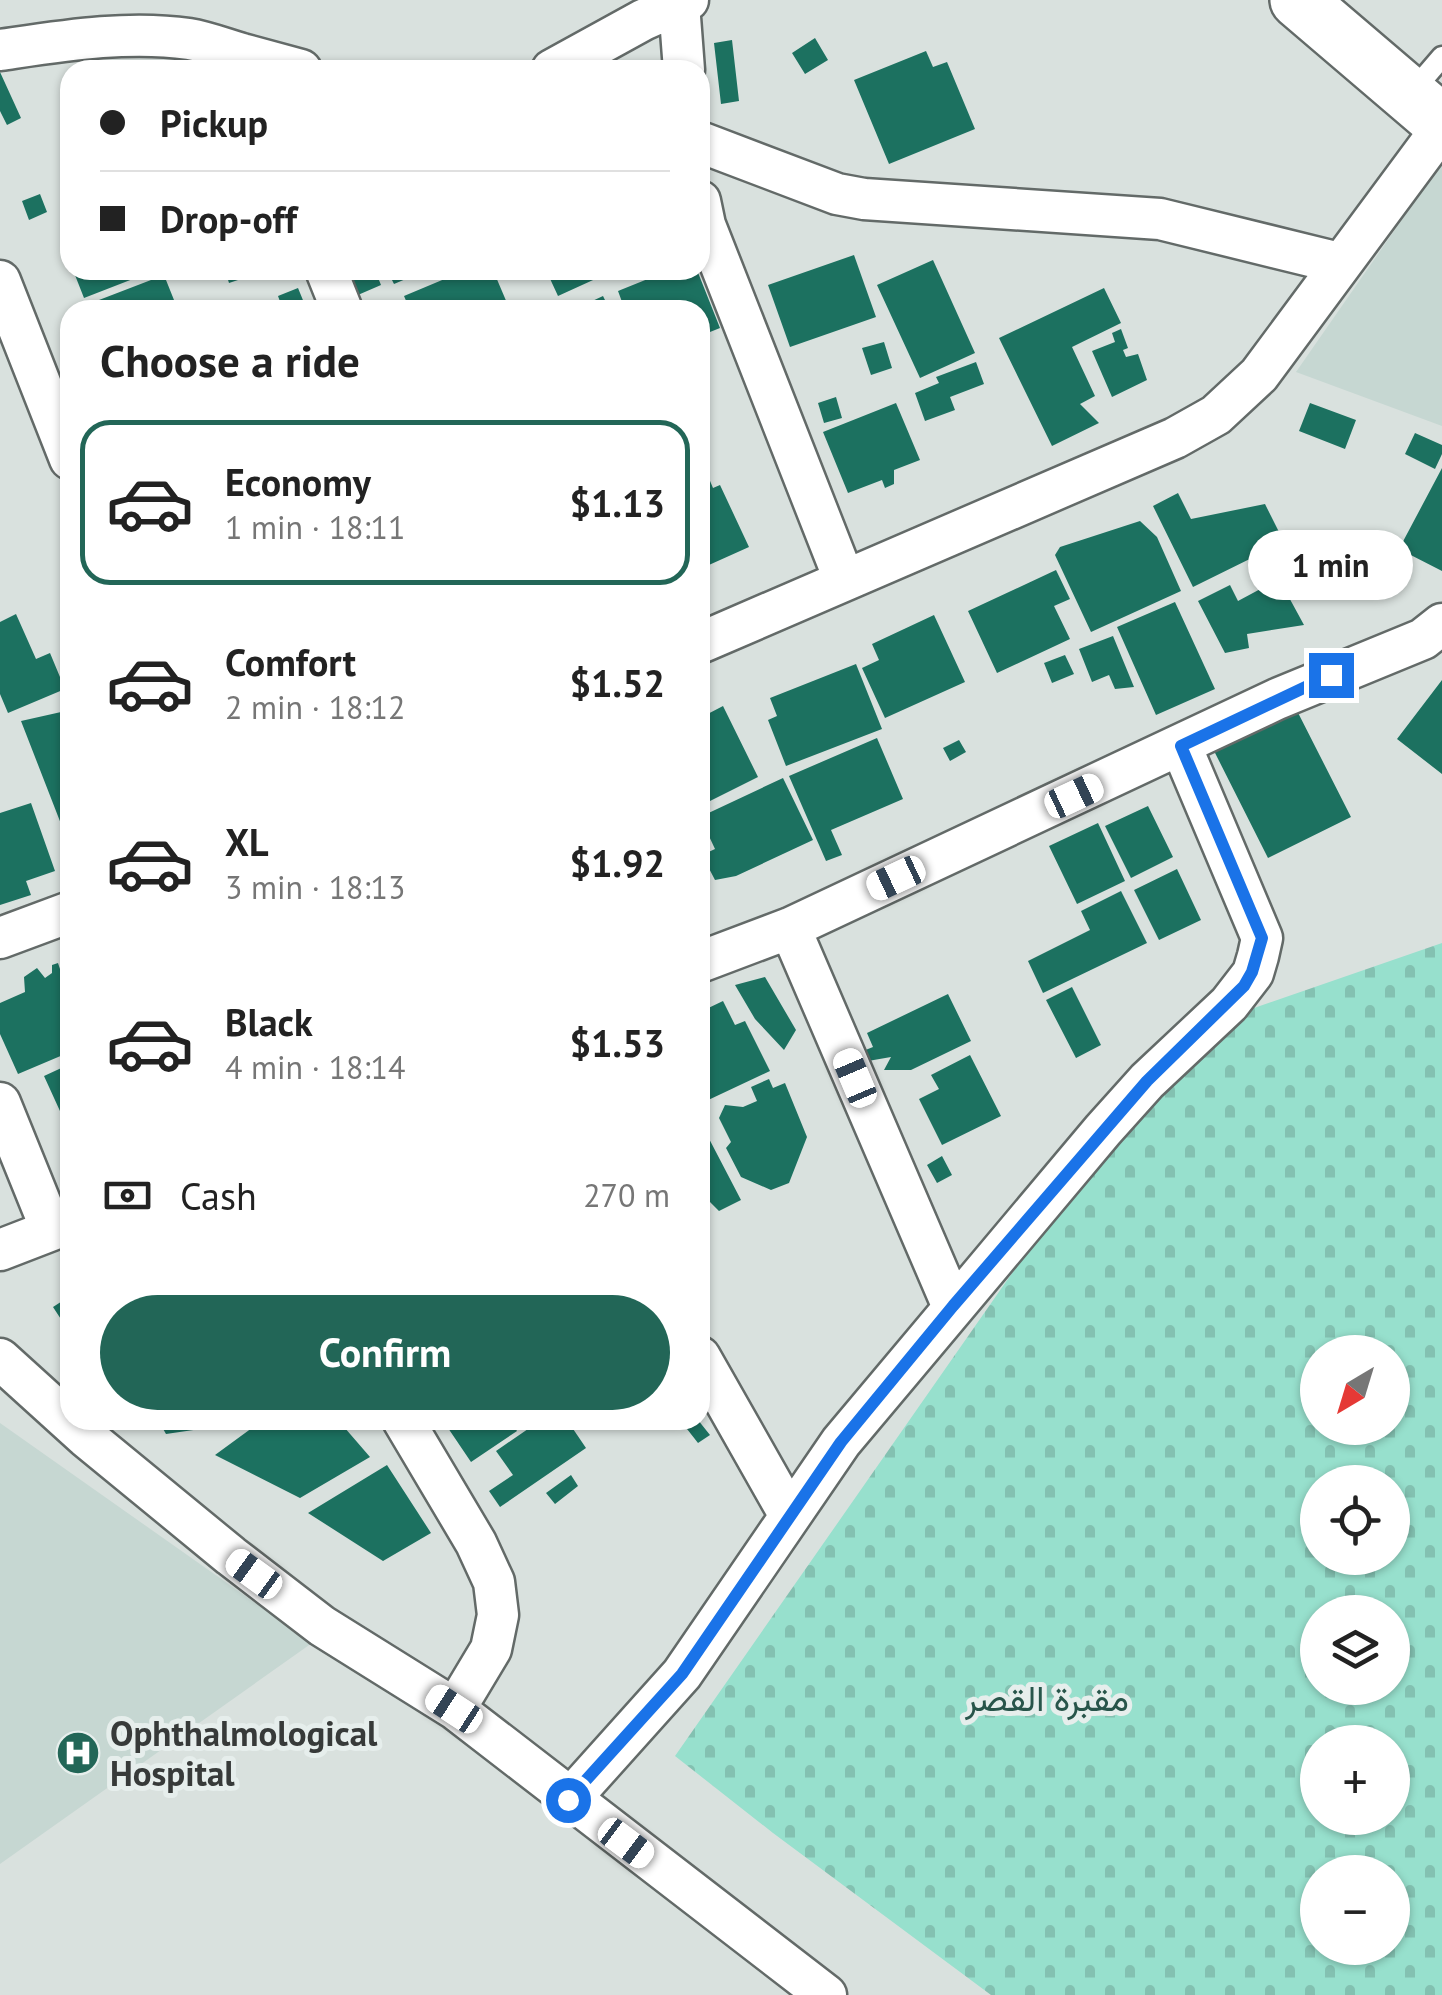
<!DOCTYPE html>
<meta charset="utf-8">
<style>
:root{--surface:#fff;--page:#f2f2f2;--text:#222;--muted:#767676;--line:#e0e0e0;--accent:#226657}
body{margin:0;font-family:"PT Sans",Vazirmatn,sans-serif;background:var(--page);color:var(--text);height:100vh;display:flex;flex-direction:column;font-size:38px;white-space:nowrap}
*{box-sizing:border-box;margin:0}
p{font-size:32px;color:var(--muted)}
.icon{flex:none;width:55px;height:55px;fill:none;stroke:currentColor;stroke-width:2;stroke-linecap:round;stroke-linejoin:round}
.map{position:relative;flex:1;overflow:hidden}
.panel{position:absolute;left:60px;top:300px;width:650px;height:1130px;display:flex;flex-direction:column;background:var(--surface);border-radius:30px;box-shadow:0 2px 8px #0004}
.panel>*{flex:none}
.banner{position:absolute;left:60px;top:60px;width:650px;height:220px;border-radius:30px;box-shadow:0 2px 8px #0004;display:grid;align-content:center;height:220px;padding:0 40px;background:var(--surface)}
.needle{width:65px;rotate:218deg}
.buttons{position:absolute;left:1300px;top:1335px;display:grid;gap:20px}
.buttons a{display:grid;place-items:center;width:110px;height:110px;border-radius:50%;background:var(--surface);box-shadow:0 2px 8px #0004;font-size:50px}
.end{position:absolute;width:45px;height:45px;margin:-22px;border:12px solid #1a73e8;background:#fff;box-shadow:0 0 0 5px #fff}
.from{border-radius:50%}
.bubble{position:absolute;height:70px;border-radius:35px;background:var(--surface);box-shadow:0 2px 8px #0004;font-size:32px;font-weight:700;line-height:70px;text-align:center}
.car{position:absolute;width:30px;height:60px;margin:-30px -15px;border-radius:12px;box-shadow:0 0 8px 2px #0007;background:linear-gradient(#fff 24%,#345 0 40%,#fff 0 76%,#345 0 86%,#fff 0)}
.banner b{display:flex;align-items:center;gap:35px;height:95px;font-size:38px}
.banner b+b{border-top:2px solid var(--line)}
.banner i{width:25px;height:25px;background:var(--text)}
ul{padding:0;list-style:none}
li{display:flex;align-items:center;gap:30px;height:165px;margin:0 20px 15px;padding:0 20px;border:5px solid transparent;border-radius:30px}
li div{flex:1}
li b{display:block;font-size:38px}
li em{font-style:normal;font-weight:700}
li.current{border-color:var(--accent)}
li>.icon{width:90px;height:90px;stroke-width:1.5}
h2{padding:0 40px;font-size:45px;line-height:120px}
.pay{display:flex;align-items:center;gap:25px;height:110px;padding:0 40px;font-size:38px}
.pay p{margin-inline-start:auto}
.cta{display:flex;gap:20px;margin-top:auto;padding:20px 40px}
.cta a{flex:1;height:115px;border-radius:60px;background:var(--accent);color:#fff;font-size:40px;font-weight:700;line-height:115px;text-align:center}
.map>svg:first-child{display:block}
.built{fill:#c6d7d2}
.cemetery{fill:url(#cemetery-stones);fill-rule:evenodd}
.building{fill:#1c7160}
.lines{fill:none;stroke-linecap:round;stroke-linejoin:round}
.lane-casing{stroke:#636a68;stroke-width:25}
.street-casing{stroke:#636a68;stroke-width:45}
.secondary-casing{stroke:#636a68;stroke-width:60}
.lane{stroke:#fff;stroke-width:20}
.street{stroke:#fff;stroke-width:40}
.secondary{stroke:#fff;stroke-width:55}
.route{stroke:#1a73e8;stroke-width:12}
.labels{text-anchor:middle;dominant-baseline:central;stroke-width:10;stroke-linejoin:round;paint-order:stroke}
.park-label{font-size:35px;fill:#28554a;stroke:#e6eeec}
.poi-label{font-size:35px;font-weight:bold;fill:#373a39;stroke:#e6eeec;text-anchor:start}
</style>
<div class="map">
<svg width="1442" height="1995" viewBox="0 0 1442 1995">
<defs>
<pattern id="cemetery-stones" width="16" height="16" patternUnits="userSpaceOnUse" patternTransform="scale(2.5)"><rect width="16" height="16" fill="#97e0cd"/><path d="M2 7V4a2 2 0 0 1 4 0v3zM10 15v-3a2 2 0 0 1 4 0v3z" fill="#83c1b1"/></pattern>
</defs>
<rect width="100%" height="100%" fill="#d9e1de"/>
<path class="built" d="M1442 162V426L1296 372Z
M0 1423 312 1643 0 1864Z"/>
<path class="cemetery" d="M1442 943V1995H991L773 1833 675 1756 1091 1160 1254 1008ZM1318 1352H1392V1428H1318ZM1318 1482H1392V1558H1318ZM1318 1612H1392V1688H1318ZM1318 1742H1392V1818H1318ZM1318 1872H1392V1948H1318Z"/>
<path class="building" d="M815 38 828 60 805 74 792 53Z
M732 40 739 101 721 104 714 43Z
M926 51 933 67 947 62 975 129 889 164 854 80Z
M0 72 21 118 7 125 0 111Z
M40 194 47 212 29 220 22 201Z
M854 255 876 317 790 347 768 285Z
M933 260 975 353 920 378 877 285Z
M73 270H156L84 298Z
M225 270H265V271L229 283Z
M331 270H375L381 285 344 301Z
M387 270H427L394 284Z
M466 270H493L510 310H410L404 296Z
M546 270H615L558 296Z
M670 270H697L720 328 700 336V310H625L618 291Z
M164 275 178 310H73Z
M298 288 307 310H283L278 296Z
M1104 288 1121 323 1072 347 1095 396 1080 404 1099 423 1052 446 999 338Z
M603 296 610 310H573Z
M1121 329 1128 348 1123 350 1126 357 1138 354 1147 380 1112 397 1092 351 1115 342 1112 333Z
M884 342 892 368 871 375 862 348Z
M976 362 984 384 950 397 955 410 925 421 915 393 939 383 936 377Z
M836 397 842 418 824 423 818 403Z
M896 403 920 460 894 470V484L885 488 882 480 848 493 823 432Z
M1310 403 1356 420 1345 449 1299 431Z
M1415 433 1442 445V454L1435 469 1405 454Z
M700 457 713 488 720 485 749 547 700 569Z
M1442 468V571L1399 549Z
M1178 493 1191 519 1265 504 1284 542 1193 587 1153 506Z
M1140 521 1157 537 1181 591 1091 632 1055 555 1060 547Z
M1056 570 1070 599 1054 606 1070 639 997 673 968 611Z
M1279 579 1304 625 1247 634 1249 648 1225 653 1198 601 1230 585 1238 601Z
M1175 602 1215 689 1156 715 1117 627Z
M16 614 36 659 50 653 65 689 8 713 0 694V622Z
M934 615 965 682 885 718 862 668 879 660 872 644Z
M1113 636 1134 687 1115 689 1109 675 1092 682 1079 649Z
M1065 655 1074 674 1052 683 1044 663Z
M856 664 882 729 786 766 768 720 777 716 770 698Z
M1442 680V774L1397 739Z
M1289 695 1351 817 1268 858 1207 737Z
M723 706 758 777 700 806V718Z
M70 710V847L21 721Z
M877 738 903 799 831 830 842 855 826 861 789 776Z
M959 740 966 752 950 761 943 748Z
M783 778 813 840 736 876 715 880 702 855 715 849 700 817Z
M31 803 55 871 26 881 31 895 0 905V813Z
M1148 806 1173 857 1131 878 1105 826Z
M1098 823 1125 881 1077 904 1049 846Z
M1177 869 1201 920 1159 940 1134 890Z
M1121 891 1147 943 1043 993 1028 961 1090 930 1081 911Z
M58 963 64 981 70 979V1052L18 1074 0 1034V1003L25 992 24 977 37 968 45 978 52 973V965Z
M765 977 796 1030 784 1050 755 1019 735 985Z
M1072 987 1101 1045 1076 1058 1046 1000Z
M948 994 971 1041 911 1070H884L891 1057 868 1061 863 1051 873 1047 867 1033Z
M723 1001 735 1025 745 1021 770 1071 704 1102 700 1094V1012Z
M970 1055 1001 1116 942 1145 919 1099 939 1089 931 1075Z
M70 1064V1133L44 1076Z
M769 1079 773 1088 785 1083 807 1137 789 1183 771 1190 741 1177 726 1148 731 1142 719 1118 725 1105 743 1107 757 1101 751 1087Z
M705 1131 741 1200 719 1211 710 1202 700 1207V1134Z
M942 1156 952 1175 937 1183 927 1165Z
M70 1296V1333L53 1307Z
M158 1420H225L214 1427 166 1434Z
M263 1420H338L370 1457 300 1498 215 1455Z
M459 1420H510L517 1431 471 1462 448 1428Z
M541 1420H567L586 1448 500 1507 489 1491 513 1475 496 1451Z
M680 1420H698L710 1435 698 1443Z
M387 1465 431 1533 383 1561 308 1513Z
M571 1475 578 1486 555 1504 546 1493Z"/>
<g class="lines">
<g class="lane-casing">
<path id="lane" d="M1411 93 1442 57"/>
</g>
<g class="street-casing">
<path id="street" d="M679 4 684 70
M0 50C62 41 127 30 189 39 207 42 225 49 242 54L249 70
M242 54 301 70
M552 70 643 20 688 0
M700 142 837 194 864 199 1160 219 1339 263
M700 201 705 225 844 579
M326 270 342 310
M0 281 70 459
M700 643 1175 438 1216 415 1259 375 1442 128
M790 928 953 1307
M0 938 70 912
M700 962 790 928 1277 699 1423 639 1442 624
M0 1103 51 1229
M0 1250 70 1223
M700 1357 789 1514
M0 1359 86 1437 231 1556 322 1626 455 1709 826 1995
M403 1420 476 1543 494 1582 498 1615 491 1649 455 1709
M569 1800 682 1674 841 1442 1103 1130 1147 1081 1229 1004 1253 973 1258 956 1262 938 1181 746"/>
</g>
<g class="secondary-casing">
<path id="secondary" d="M1298 0 1442 123"/>
</g>
<use href="#lane" class="lane"/>
<use href="#street" class="street"/>
<use href="#secondary" class="secondary"/>
</g>
<g class="lines">
<path class="route" d="M568 1800 682 1674 841 1442 953 1306 1147 1081 1244 986 1252 972 1262 938 1181 746 1331 675"/>
</g>
<defs>
<g id="hospital-disc" transform="scale(2.25)"><circle r="9.5" fill="#226657" stroke="#e6eeec"/><path d="M-5-5h3v3.5h4V-5h3V5h-3V1.5h-4V5h-3Z" fill="#fff"/></g>
</defs>
<g fill-rule="evenodd">
<use href="#hospital-disc" x="78" y="1753"/>
</g>
<g class="labels">
<g class="park-label">
<text x="1047" y="1698">مقبرة القصر</text>
</g>
<g class="poi-label">
<text x="110" y="1733">Ophthalmological<tspan x="110" dy="40">Hospital</tspan></text>
</g>
</g>
</svg>
<div class="buttons">
<a><svg class="needle" viewBox="-14 -14 28 28"><path d="M0-13l5 13h-10z" fill="#e53935"/><path d="M0 13l5-13h-10z" fill="#767676"/></svg></a>
<a><svg class="icon" aria-label="locate" viewBox="0 0 24 24"><circle cx="12" cy="12" r="6"/><path d="M12 2v4M12 18v4M2 12h4M18 12h4"/></svg></a>
<a><svg class="icon" aria-label="layers" viewBox="0 0 24 24"><path d="M12 4l9 5-9 5-9-5zM3 14l9 5 9-5"/></svg></a>
<a>+</a>
<a>−</a>
</div>
<i class="end from" style="left:568px;top:1800px"></i>
<i class="end" style="left:1331px;top:675px"></i>
<div class="bubble" style="left:1248px;top:530px;width:165px">1 min</div>
<i class="car" style="left:1074px;top:796px;rotate:65deg"></i>
<i class="car" style="left:896px;top:878px;rotate:245deg"></i>
<i class="car" style="left:855px;top:1078px;rotate:337deg"></i>
<i class="car" style="left:254px;top:1574px;rotate:306deg"></i>
<i class="car" style="left:454px;top:1709px;rotate:303deg"></i>
<i class="car" style="left:626px;top:1843px;rotate:127deg"></i>
<div class="banner">
<b><i class="from"></i>Pickup</b>
<b><i></i>Drop-off</b>
</div>
<section class="panel">
<h2>Choose a ride</h2>
<ul>
<li class="current"><svg class="icon" aria-label="car" viewBox="0 0 24 24"><path d="M5 17H2v-5l4-1 3-4h7l3 4 3 1v5h-3M9 17h6M6 11h13"/><circle cx="7" cy="17" r="2"/><circle cx="17" cy="17" r="2"/></svg><div><b>Economy</b><p>1 min · 18:11</p></div><em>$1.13</em></li>
<li><svg class="icon" aria-label="car" viewBox="0 0 24 24"><path d="M5 17H2v-5l4-1 3-4h7l3 4 3 1v5h-3M9 17h6M6 11h13"/><circle cx="7" cy="17" r="2"/><circle cx="17" cy="17" r="2"/></svg><div><b>Comfort</b><p>2 min · 18:12</p></div><em>$1.52</em></li>
<li><svg class="icon" aria-label="car" viewBox="0 0 24 24"><path d="M5 17H2v-5l4-1 3-4h7l3 4 3 1v5h-3M9 17h6M6 11h13"/><circle cx="7" cy="17" r="2"/><circle cx="17" cy="17" r="2"/></svg><div><b>XL</b><p>3 min · 18:13</p></div><em>$1.92</em></li>
<li><svg class="icon" aria-label="car" viewBox="0 0 24 24"><path d="M5 17H2v-5l4-1 3-4h7l3 4 3 1v5h-3M9 17h6M6 11h13"/><circle cx="7" cy="17" r="2"/><circle cx="17" cy="17" r="2"/></svg><div><b>Black</b><p>4 min · 18:14</p></div><em>$1.53</em></li>
</ul>
<div class="pay"><svg class="icon" aria-label="cash" viewBox="0 0 24 24"><path d="M3 7h18v10H3z"/><circle cx="12" cy="12" r="2"/></svg>Cash<p>270 m</p></div>
<div class="cta"><a>Confirm</a></div>
</section>
</div>
